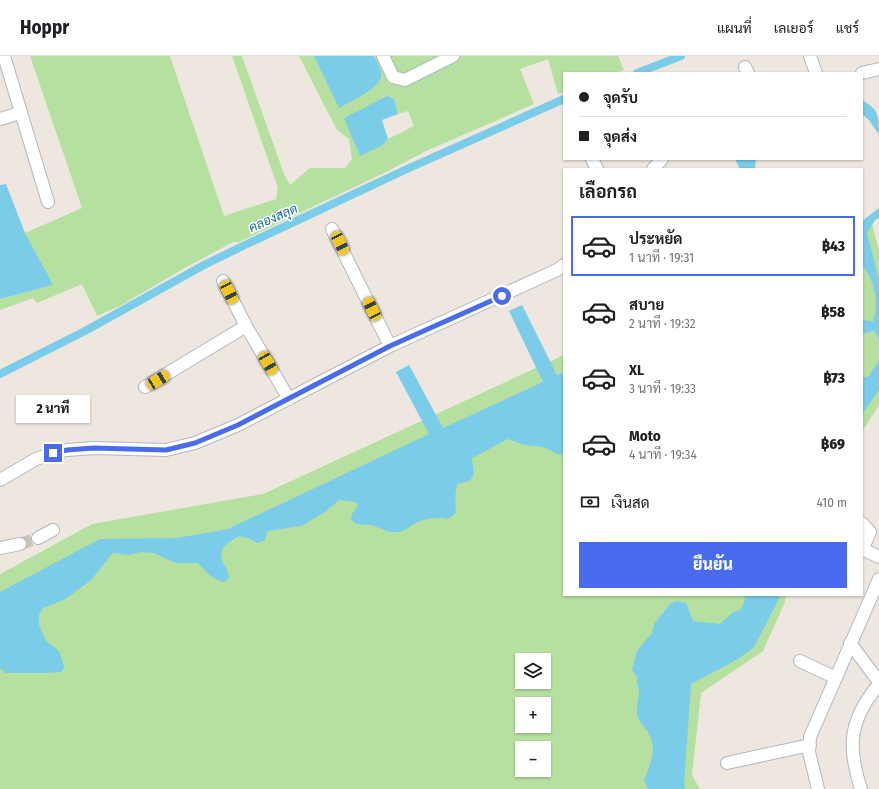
<!DOCTYPE html>
<html lang="th">
<meta charset="utf-8">
<style>
:root{--surface:#fff;--page:#f2f2f2;--text:#202124;--muted:#757577;--line:#e0e0e0;--accent:#4b6bef}
body{margin:0;font-family:"Fira Sans Condensed",Sarabun,sans-serif;background:var(--page);color:var(--text);height:100vh;display:flex;flex-direction:column;font-size:15px;white-space:nowrap}
*{box-sizing:border-box;margin:0}
p{font-size:13px;color:var(--muted)}
.icon{flex:none;width:22px;height:22px;fill:none;stroke:currentColor;stroke-width:2;stroke-linecap:round;stroke-linejoin:round}
.map{position:relative;flex:1;overflow:hidden}
.details{position:absolute;left:563px;top:112px;width:300px;height:428px;display:flex;flex-direction:column;background:var(--surface);border-radius:0px;box-shadow:0 1px 3px #0004}
.details>*{flex:none}
.top-card{position:absolute;left:563px;top:16px;width:300px;height:88px;border-radius:0px;box-shadow:0 1px 3px #0004;display:grid;align-content:center;height:88px;padding:0 16px;background:var(--surface)}
.fabs{position:absolute;left:515px;top:597px;display:grid;gap:8px}
.fabs a{display:grid;place-items:center;width:36px;height:36px;border-radius:0px;background:var(--surface);box-shadow:0 1px 3px #0004;font-size:20px}
.end{position:absolute;width:18px;height:18px;margin:-9px;border:5px solid #4b6bef;background:#fff;box-shadow:0 0 0 2px #fff}
.from{border-radius:50%}
.bubble{position:absolute;height:28px;border-radius:0px;background:var(--surface);box-shadow:0 1px 3px #0004;font-size:13px;font-weight:800;line-height:28px;text-align:center}
.car{position:absolute;width:12px;height:24px;margin:-12px -6px;border-radius:5px;box-shadow:0 0 3px 1px #0007;background:linear-gradient(#f5c518 24%,#345 0 40%,#f5c518 0 76%,#345 0 86%,#f5c518 0)}
.top-card b{display:flex;align-items:center;gap:14px;height:38px;font-size:15px}
.top-card b+b{border-top:1px solid var(--line)}
.top-card i{width:10px;height:10px;background:var(--text)}
ul{padding:0;list-style:none}
li{display:flex;align-items:center;gap:12px;height:60px;margin:0 8px 6px;padding:0 8px;border:2px solid transparent;border-radius:0px}
li div{flex:1}
li b{display:block;font-size:15px}
li em{font-style:normal;font-weight:800}
li.on{border-color:var(--accent)}
li>.icon{width:36px;height:36px;stroke-width:1.5}
h2{padding:0 16px;font-size:18px;line-height:48px}
.pay{display:flex;align-items:center;gap:10px;height:44px;padding:0 16px;font-size:15px}
.pay p{margin-inline-start:auto}
.primary-button{display:flex;gap:8px;margin-top:auto;padding:8px 16px}
.primary-button a{flex:1;height:46px;border-radius:0px;background:var(--accent);color:#fff;font-size:16px;font-weight:800;line-height:46px;text-align:center}
header{display:flex;align-items:center;gap:24px;box-sizing:border-box;height:56px;padding:0 20px;background:var(--surface);border-bottom:1px solid var(--line)}
header strong{font-size:19px}
nav{display:flex;gap:22px;margin-inline-start:auto;font-size:14px}
.map>svg:first-child{display:block}
.green{fill:#b6e0a0;fill-rule:evenodd}
.water{fill:#7acce8}
.lines{fill:none;stroke-linecap:round;stroke-linejoin:round}
.canal{stroke:#7acce8;stroke-width:8}
.minor-tunnel{stroke:#c7c2bc;stroke-width:12;stroke-dasharray:12 6;stroke-linecap:butt}
.minor-casing{stroke:#b3b6bf;stroke-width:14}
.minor{stroke:#fff;stroke-width:12}
.route{stroke:#4b6bef;stroke-width:5}
.labels{text-anchor:middle;dominant-baseline:central;stroke-width:3;stroke-linejoin:round;paint-order:stroke}
.water-label{font-size:13px;font-style:italic;fill:#166c97;stroke:#fff}
</style>
<header>
<strong>Hoppr</strong>
<nav><a>แผนที่</a><a>เลเยอร์</a><a>แชร์</a></nav>
</header>
<div class="map">
<svg width="879" height="733" viewBox="0 0 879 733">
<rect width="100%" height="100%" fill="#ede7e0"/>
<path class="green" d="M30 0H170L224 160 276 143 278 132 232 0H242L284 118 290 129 310 112H345L352 103 349 83 337 74 299 0H314L339 51 381 18 374 0H618L624 14 616 17H564V36L558 38 548 3 520 13 534 48 424 96 384 117 239 186H233L181 214 120 250 97 260 82 228 37 247 33 242 0 254V243L52 229 25 177 82 152ZM394 44 398 58 408 55 414 70 388 83 383 89 348 69 344 62Z
M862 163 872 167 879 195V349L862 376Z
M564 299V539H786L785 546 763 595 701 637 692 719 700 733H0V518L92 468 263 438ZM522 604H544V626H522ZM522 648H544V670H522ZM522 692H544V714H522Z"/>
<path class="water" d="M314 0H374C376 5 381 12 381 18 383 32 350 45 339 52Z
M387 40 394 43 398 58 382 64 388 83 383 89 360 100 344 62Z
M862 44C879 54 879 59 879 79L869 64 862 58Z
M735 103H756L755 113H740Z
M6 128 25 177 53 229 0 243V129Z
M879 152V162L875 164 867 177 879 223V283L874 275 862 278V265L867 264 873 266C879 247 875 224 862 209V165Z
M522 249 557 319 564 316V395L561 399 557 398 544 391 525 389 508 383 472 402 474 418 470 425 458 428C453 438 457 448 455 458L448 463C439 461 426 462 418 466 411 469 405 475 398 476 388 478 380 471 371 469 362 468 357 471 351 463L352 458 358 450 356 446 339 444 325 456 301 470 268 475 265 484 257 487 250 483 239 480C230 485 218 491 222 504 224 511 228 512 229 522L224 526C213 524 205 515 198 507H175L154 497 141 496 129 499 113 497 91 524 64 544 43 552 39 559V569L46 585 59 595 64 610 63 614 60 616 45 617H6L0 612V536L100 483 177 482 228 473 429 378 396 316 409 309 443 372 543 326 509 255Z
M879 304V334L862 358V322L869 320Z
M745 539H781L754 591 738 603 691 628 684 729 686 733H648L644 725C649 710 657 696 650 680 647 673 640 668 638 661 635 652 639 645 639 636 639 631 636 627 637 621L632 614 637 595 652 577 654 568 670 548 677 545 686 547 693 565 720 568 732 557 740 554 744 547Z"/>
<g class="lines">
<path class="canal" d="M637 17 681 0
M0 318 85 275 204 209 247 188 407 113 564 43"/>
<path class="minor-tunnel" d="M20 488 38 482"/>
<g class="minor-casing">
<path id="minor" d="M4 0 48 146
M383 0 393 21 405 24 453 0
M810 0 816 17
M745 11 748 17
M862 17 879 13
M0 63 20 57
M592 103 597 113
M653 113 662 103
M332 173 390 290
M223 225 246 270
M145 331 246 270 289 343
M0 424 36 403 53 397 67 394 94 392 166 394 195 387 238 369 390 290 557 214 564 209
M862 467 870 476 862 494
M38 482 53 474
M0 492 20 488
M862 493 879 501
M850 587 879 626
M800 605 836 622
M727 707 810 689
M818 733 809 696 810 681 879 523
M861 733C847 690 849 664 879 628"/>
</g>
<use href="#minor" class="minor"/>
</g>
<g class="lines">
<path class="route" d="M53 397 67 394 94 392 166 394 195 387 238 369 390 290 502 240"/>
</g>
<g class="labels">
<g class="water-label">
<text transform="translate(273 162) rotate(-24)">คลองสลุด</text>
</g>
</g>
</svg>
<div class="fabs">
<a><svg class="icon" aria-label="layers" viewBox="0 0 24 24"><path d="M12 4l9 5-9 5-9-5zM3 14l9 5 9-5"/></svg></a>
<a>+</a>
<a>−</a>
</div>
<i class="end from" style="left:502px;top:240px"></i>
<i class="end" style="left:53px;top:397px"></i>
<div class="bubble" style="left:16px;top:339px;width:74px">2 นาที</div>
<i class="car" style="left:340px;top:187px;rotate:154deg"></i>
<i class="car" style="left:229px;top:236px;rotate:154deg"></i>
<i class="car" style="left:372px;top:253px;rotate:334deg"></i>
<i class="car" style="left:268px;top:307px;rotate:150deg"></i>
<i class="car" style="left:158px;top:324px;rotate:59deg"></i>
<div class="top-card">
<b><i class="from"></i>จุดรับ</b>
<b><i></i>จุดส่ง</b>
</div>
<section class="details">
<h2>เลือกรถ</h2>
<ul>
<li class="on"><svg class="icon" aria-label="car" viewBox="0 0 24 24"><path d="M5 17H2v-5l4-1 3-4h7l3 4 3 1v5h-3M9 17h6M6 11h13"/><circle cx="7" cy="17" r="2"/><circle cx="17" cy="17" r="2"/></svg><div><b>ประหยัด</b><p>1 นาที · 19:31</p></div><em>฿43</em></li>
<li><svg class="icon" aria-label="car" viewBox="0 0 24 24"><path d="M5 17H2v-5l4-1 3-4h7l3 4 3 1v5h-3M9 17h6M6 11h13"/><circle cx="7" cy="17" r="2"/><circle cx="17" cy="17" r="2"/></svg><div><b>สบาย</b><p>2 นาที · 19:32</p></div><em>฿58</em></li>
<li><svg class="icon" aria-label="car" viewBox="0 0 24 24"><path d="M5 17H2v-5l4-1 3-4h7l3 4 3 1v5h-3M9 17h6M6 11h13"/><circle cx="7" cy="17" r="2"/><circle cx="17" cy="17" r="2"/></svg><div><b>XL</b><p>3 นาที · 19:33</p></div><em>฿73</em></li>
<li><svg class="icon" aria-label="car" viewBox="0 0 24 24"><path d="M5 17H2v-5l4-1 3-4h7l3 4 3 1v5h-3M9 17h6M6 11h13"/><circle cx="7" cy="17" r="2"/><circle cx="17" cy="17" r="2"/></svg><div><b>Moto</b><p>4 นาที · 19:34</p></div><em>฿69</em></li>
</ul>
<div class="pay"><svg class="icon" aria-label="cash" viewBox="0 0 24 24"><path d="M3 7h18v10H3z"/><circle cx="12" cy="12" r="2"/></svg>เงินสด<p>410 m</p></div>
<div class="primary-button"><a>ยืนยัน</a></div>
</section>
</div>
